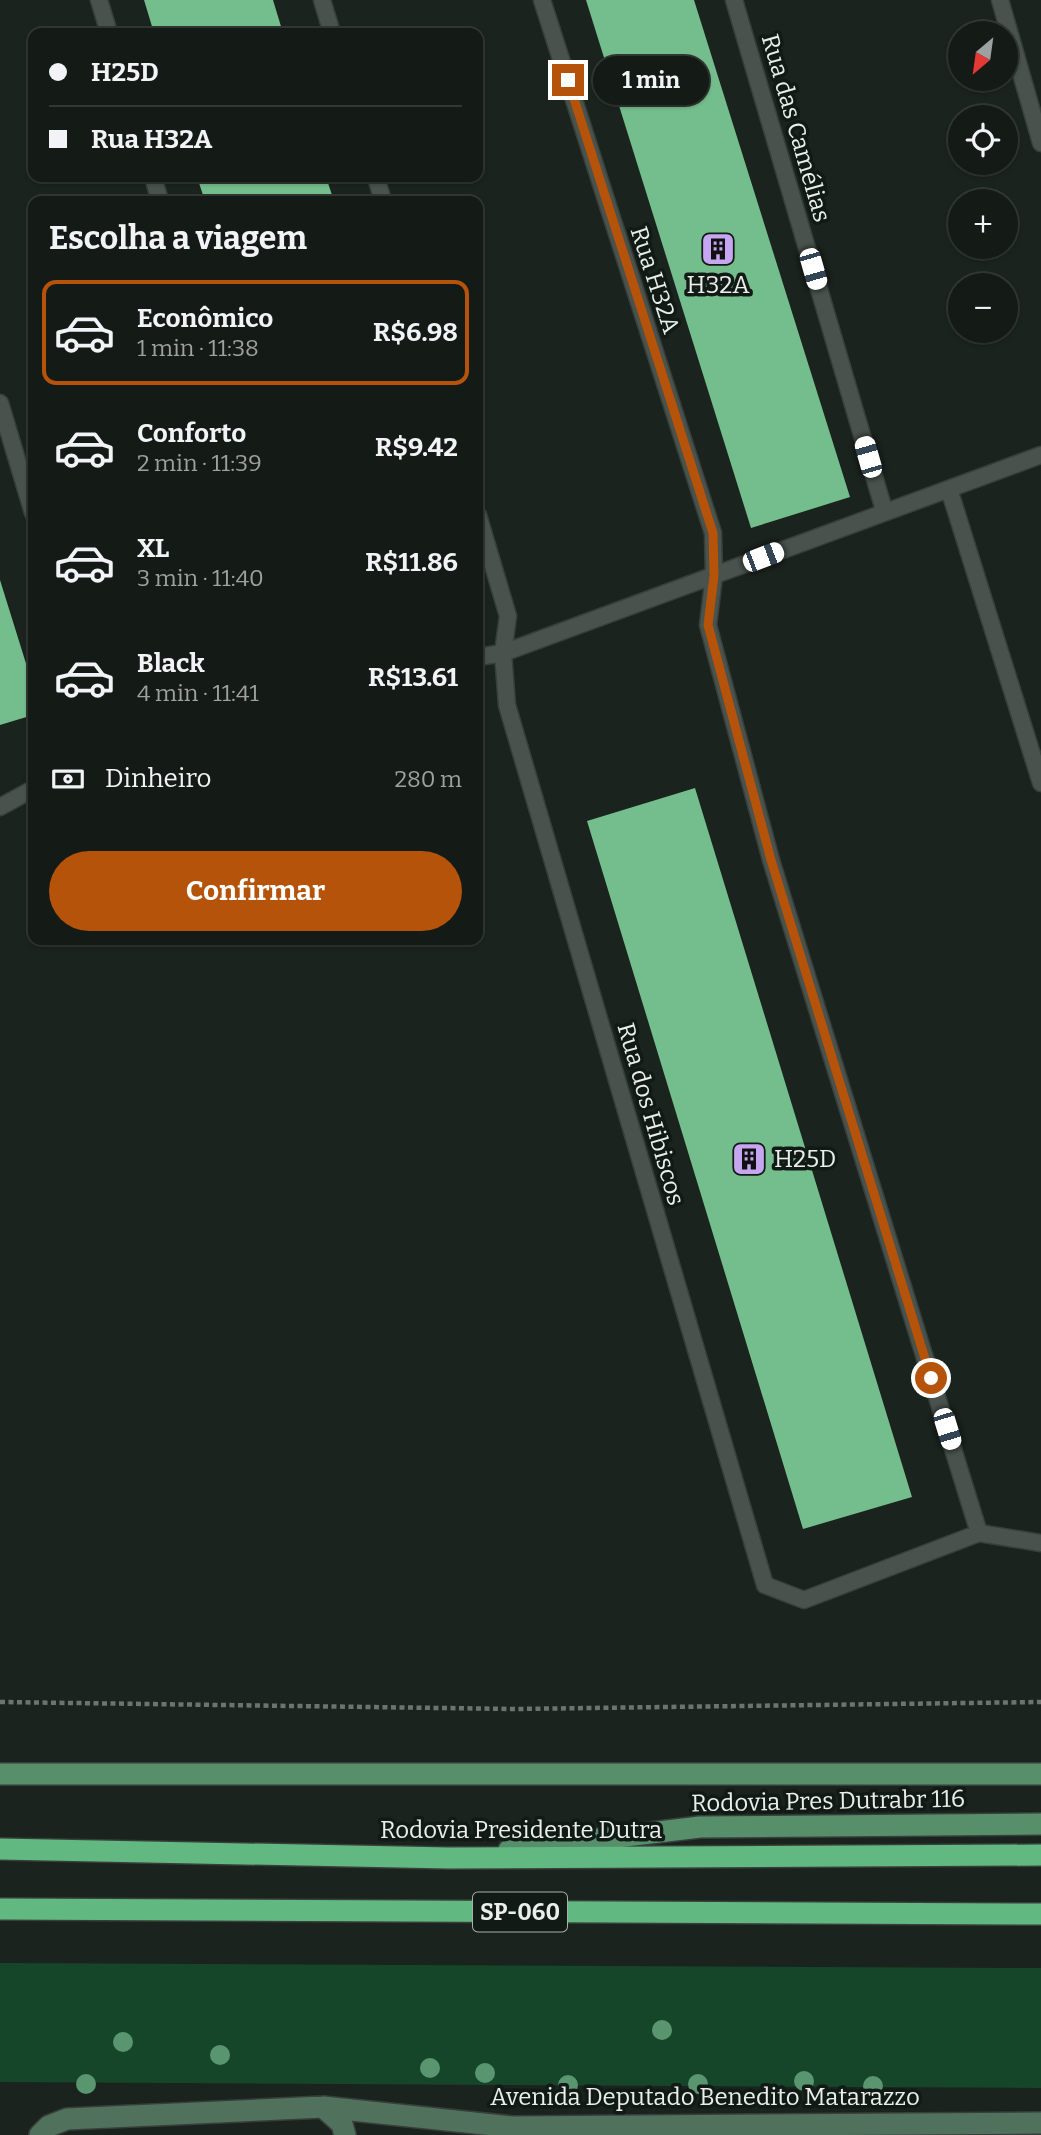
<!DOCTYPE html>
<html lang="pt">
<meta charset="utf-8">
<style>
:root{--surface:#141a16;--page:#1d231f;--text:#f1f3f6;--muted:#9da1a1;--line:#333835;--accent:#b45309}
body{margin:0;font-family:Bitter,serif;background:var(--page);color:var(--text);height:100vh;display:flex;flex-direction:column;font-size:26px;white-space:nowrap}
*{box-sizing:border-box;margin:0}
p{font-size:23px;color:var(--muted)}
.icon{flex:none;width:38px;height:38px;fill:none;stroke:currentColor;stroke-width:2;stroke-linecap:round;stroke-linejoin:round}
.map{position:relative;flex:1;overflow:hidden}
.sheet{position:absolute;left:28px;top:196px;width:455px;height:749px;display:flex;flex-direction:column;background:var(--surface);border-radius:14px;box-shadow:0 2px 5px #0004,0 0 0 2px var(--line)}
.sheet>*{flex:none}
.banner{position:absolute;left:28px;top:28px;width:455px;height:154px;border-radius:14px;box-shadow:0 2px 5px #0004,0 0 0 2px var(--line);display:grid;align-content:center;height:154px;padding:0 21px;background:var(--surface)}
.needle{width:46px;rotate:209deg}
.controls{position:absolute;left:948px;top:21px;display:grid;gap:14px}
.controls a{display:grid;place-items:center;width:70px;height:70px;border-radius:50%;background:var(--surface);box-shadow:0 2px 5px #0004,0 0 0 2px var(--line);font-size:35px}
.end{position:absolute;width:32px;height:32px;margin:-16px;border:9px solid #b45309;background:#fff;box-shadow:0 0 0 4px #fff}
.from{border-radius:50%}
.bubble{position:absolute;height:49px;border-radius:24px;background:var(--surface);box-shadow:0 2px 5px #0004,0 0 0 2px var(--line);font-size:23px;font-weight:700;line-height:49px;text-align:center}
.car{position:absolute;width:21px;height:42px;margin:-21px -10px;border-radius:9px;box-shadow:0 0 5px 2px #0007;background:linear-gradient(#fff 24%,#345 0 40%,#fff 0 76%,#345 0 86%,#fff 0)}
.banner b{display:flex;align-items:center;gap:24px;height:66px;font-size:26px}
.banner b+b{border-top:2px solid var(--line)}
.banner i{width:18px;height:18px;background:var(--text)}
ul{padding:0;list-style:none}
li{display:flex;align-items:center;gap:21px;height:105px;margin:0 14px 10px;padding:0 7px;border:4px solid transparent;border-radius:14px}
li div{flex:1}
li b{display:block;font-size:26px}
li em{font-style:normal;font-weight:700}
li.current{border-color:var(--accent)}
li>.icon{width:63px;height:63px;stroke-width:1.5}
h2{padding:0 21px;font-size:32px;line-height:84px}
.pay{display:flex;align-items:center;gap:18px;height:77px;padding:0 21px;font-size:26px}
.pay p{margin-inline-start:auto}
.cta{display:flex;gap:14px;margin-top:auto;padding:14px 21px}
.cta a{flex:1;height:80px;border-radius:42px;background:var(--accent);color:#fff;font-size:28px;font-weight:700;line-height:80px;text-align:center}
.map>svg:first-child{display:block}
.green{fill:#16462a}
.building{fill:#74be8d}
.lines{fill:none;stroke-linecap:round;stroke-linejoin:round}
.service-casing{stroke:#383f3a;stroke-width:19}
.secondary-casing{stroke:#383f3a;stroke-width:24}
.primary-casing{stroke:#383f3a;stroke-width:24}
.motorway-casing{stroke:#383f3a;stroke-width:24}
.path{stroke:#6d746f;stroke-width:4.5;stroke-dasharray:5 3.5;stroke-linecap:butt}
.service{stroke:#49524c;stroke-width:16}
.secondary{stroke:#50715c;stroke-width:21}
.primary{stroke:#578f6b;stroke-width:21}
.motorway{stroke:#61b880;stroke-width:21}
.tree{fill:#59956e}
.route{stroke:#b45309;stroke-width:9}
.labels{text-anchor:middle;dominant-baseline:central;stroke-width:7;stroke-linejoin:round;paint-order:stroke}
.shield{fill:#121a15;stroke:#a9afab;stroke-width:2}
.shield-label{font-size:23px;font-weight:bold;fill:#eaefeb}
.street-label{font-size:24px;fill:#eaefeb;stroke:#121a15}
.poi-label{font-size:24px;fill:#eaefeb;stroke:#121a15}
</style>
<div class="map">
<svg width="1041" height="2135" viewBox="0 0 1041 2135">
<rect width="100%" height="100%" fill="#1b231e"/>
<path class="green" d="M0 1963 1041 1968V2088L0 2082Z"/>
<path class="building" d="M144 0H273L283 33H154Z
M586 0H694L850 497 751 528Z
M197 177H326L334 201H205Z
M0 580 33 686V715L0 725Z
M695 788 912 1497 803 1529 587 821Z"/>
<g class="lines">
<g class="service-casing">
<path id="service" d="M99 0 109 33
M322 0 332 33
M542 0 713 533 714 576 708 625 771 860 979 1533
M734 0 884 510
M1000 0 1041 143
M153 177 160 201
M376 177 383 201
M0 403 33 513
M949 489 1041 783
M478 515 508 616 503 653 507 705 765 1585 804 1600 979 1533 1041 1543
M478 657 503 653 1041 455
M0 807 33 789"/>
</g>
<g class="secondary-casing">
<path id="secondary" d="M323 2107 342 2124 345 2135
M40 2135 49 2126 67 2119 323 2107 513 2127 1041 2123"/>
</g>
<g class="primary-casing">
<path id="primary" d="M0 1774H1041
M509 1850 700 1827 1041 1824"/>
</g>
<g class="motorway-casing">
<path id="motorway" d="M0 1849 449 1858 1041 1855
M0 1909 1041 1914"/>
</g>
<path class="path" d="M0 1702 515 1709 1041 1702"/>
<use href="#service" class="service"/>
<use href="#secondary" class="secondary"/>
<use href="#primary" class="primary"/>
<use href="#motorway" class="motorway"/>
</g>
<g class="tree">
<circle cx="662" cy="2030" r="10"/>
<circle cx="123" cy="2042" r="10"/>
<circle cx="220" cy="2055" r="10"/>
<circle cx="430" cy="2068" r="10"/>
<circle cx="485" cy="2073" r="10"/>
<circle cx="804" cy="2081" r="10"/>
<circle cx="86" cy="2084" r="10"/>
<circle cx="698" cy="2084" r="10"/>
<circle cx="568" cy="2085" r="10"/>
<circle cx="873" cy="2086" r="10"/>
</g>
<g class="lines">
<path class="route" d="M568 80 713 533 714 576 708 625 771 860 931 1378"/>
</g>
<defs>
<g id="building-square" transform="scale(1.75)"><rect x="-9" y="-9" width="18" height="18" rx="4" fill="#c6a6f0" stroke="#121a15"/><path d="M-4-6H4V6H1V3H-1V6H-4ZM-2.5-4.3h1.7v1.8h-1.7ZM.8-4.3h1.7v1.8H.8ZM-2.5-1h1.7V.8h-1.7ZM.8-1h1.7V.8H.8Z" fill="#111"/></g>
</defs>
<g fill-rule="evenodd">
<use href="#building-square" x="718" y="249"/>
<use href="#building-square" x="749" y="1159"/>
</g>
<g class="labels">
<rect class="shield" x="473" y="1892.5" width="94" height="39" rx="5"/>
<g class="shield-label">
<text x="520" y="1912">SP-060</text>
</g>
<g class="street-label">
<text transform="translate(796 128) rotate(74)">Rua das Camélias</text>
<text transform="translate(655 280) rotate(72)">Rua H32A</text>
<text transform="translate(651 1114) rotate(74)">Rua dos Hibiscos</text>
<text transform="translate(828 1801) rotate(-1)">Rodovia Pres Dutrabr 116</text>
<text x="521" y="1830">Rodovia Presidente Dutra</text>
<text x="705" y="2097">Avenida Deputado Benedito Matarazzo</text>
</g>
<g class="poi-label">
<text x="718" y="285">H32A</text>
<text x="774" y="1159" text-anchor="start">H25D</text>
</g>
</g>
</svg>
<div class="controls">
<a><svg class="needle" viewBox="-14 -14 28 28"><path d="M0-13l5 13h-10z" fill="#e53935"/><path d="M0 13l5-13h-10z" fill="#9da1a1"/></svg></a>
<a><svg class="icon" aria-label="locate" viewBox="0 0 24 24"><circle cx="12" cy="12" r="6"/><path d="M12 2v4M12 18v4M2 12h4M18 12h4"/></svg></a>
<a>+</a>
<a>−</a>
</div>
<i class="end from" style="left:931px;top:1378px"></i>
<i class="end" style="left:568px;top:80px"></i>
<div class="bubble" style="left:593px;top:56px;width:116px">1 min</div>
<i class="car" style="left:813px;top:269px;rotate:164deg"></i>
<i class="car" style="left:868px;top:457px;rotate:344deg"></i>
<i class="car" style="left:763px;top:557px;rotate:69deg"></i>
<i class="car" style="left:947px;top:1429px;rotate:163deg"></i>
<div class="banner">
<b><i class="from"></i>H25D</b>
<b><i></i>Rua H32A</b>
</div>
<section class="sheet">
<h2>Escolha a viagem</h2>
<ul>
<li class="current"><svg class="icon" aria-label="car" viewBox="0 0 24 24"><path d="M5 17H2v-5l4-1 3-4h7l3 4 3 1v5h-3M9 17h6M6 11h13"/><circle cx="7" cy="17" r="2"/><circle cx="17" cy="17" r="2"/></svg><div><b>Econômico</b><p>1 min · 11:38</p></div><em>R$6.98</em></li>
<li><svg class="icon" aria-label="car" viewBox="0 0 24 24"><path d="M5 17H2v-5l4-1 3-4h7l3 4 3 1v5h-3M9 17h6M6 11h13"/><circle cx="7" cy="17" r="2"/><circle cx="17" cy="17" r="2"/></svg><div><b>Conforto</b><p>2 min · 11:39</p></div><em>R$9.42</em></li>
<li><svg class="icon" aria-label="car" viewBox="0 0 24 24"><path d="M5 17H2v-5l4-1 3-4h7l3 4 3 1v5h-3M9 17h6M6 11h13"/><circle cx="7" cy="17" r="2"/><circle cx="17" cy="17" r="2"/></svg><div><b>XL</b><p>3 min · 11:40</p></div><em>R$11.86</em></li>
<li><svg class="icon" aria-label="car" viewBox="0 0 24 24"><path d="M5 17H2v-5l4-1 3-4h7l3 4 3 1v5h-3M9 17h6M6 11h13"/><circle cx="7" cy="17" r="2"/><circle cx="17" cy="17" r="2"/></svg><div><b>Black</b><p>4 min · 11:41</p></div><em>R$13.61</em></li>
</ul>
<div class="pay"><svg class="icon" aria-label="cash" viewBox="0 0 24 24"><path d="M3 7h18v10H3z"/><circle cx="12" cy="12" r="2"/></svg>Dinheiro<p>280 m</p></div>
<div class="cta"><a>Confirmar</a></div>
</section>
</div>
